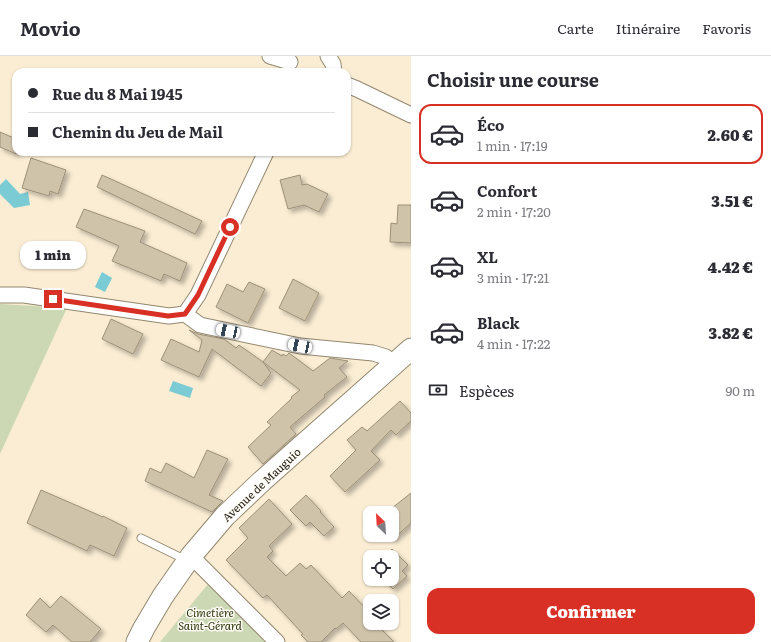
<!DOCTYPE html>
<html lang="fr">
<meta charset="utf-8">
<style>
:root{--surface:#fff;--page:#f7f7f7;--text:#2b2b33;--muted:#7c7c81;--line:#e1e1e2;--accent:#d93025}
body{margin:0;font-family:Literata,serif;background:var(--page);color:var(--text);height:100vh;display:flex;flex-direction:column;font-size:15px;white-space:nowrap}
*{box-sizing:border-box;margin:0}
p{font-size:13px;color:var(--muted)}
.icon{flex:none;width:22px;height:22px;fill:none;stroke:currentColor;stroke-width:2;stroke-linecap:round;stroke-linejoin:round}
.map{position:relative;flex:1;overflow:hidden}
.panel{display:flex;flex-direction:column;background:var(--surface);width:360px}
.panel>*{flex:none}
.guide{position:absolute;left:12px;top:12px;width:339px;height:88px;border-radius:12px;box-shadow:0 1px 3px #0004;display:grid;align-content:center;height:88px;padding:0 16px;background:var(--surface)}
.needle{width:26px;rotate:335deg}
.tools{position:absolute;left:363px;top:450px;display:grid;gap:8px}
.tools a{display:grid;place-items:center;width:36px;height:36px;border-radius:8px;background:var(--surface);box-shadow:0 1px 3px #0004;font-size:20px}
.end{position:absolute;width:18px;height:18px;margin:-9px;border:5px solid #d93025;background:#fff;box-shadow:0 0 0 2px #fff}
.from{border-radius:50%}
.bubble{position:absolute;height:28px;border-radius:12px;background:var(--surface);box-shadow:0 1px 3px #0004;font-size:13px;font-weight:800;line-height:28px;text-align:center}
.car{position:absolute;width:12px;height:24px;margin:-12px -6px;border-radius:5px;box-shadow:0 0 3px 1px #0007;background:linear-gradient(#fff 24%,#345 0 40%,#fff 0 76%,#345 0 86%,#fff 0)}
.guide b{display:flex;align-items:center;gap:14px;height:38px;font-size:15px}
.guide b+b{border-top:1px solid var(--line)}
.guide i{width:10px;height:10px;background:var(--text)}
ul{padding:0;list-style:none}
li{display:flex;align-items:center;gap:12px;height:60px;margin:0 8px 6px;padding:0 8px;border:2px solid transparent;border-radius:12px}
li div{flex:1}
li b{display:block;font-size:15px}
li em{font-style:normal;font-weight:800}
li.on{border-color:var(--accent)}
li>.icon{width:36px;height:36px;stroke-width:1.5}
h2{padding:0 16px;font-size:18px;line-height:48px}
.pay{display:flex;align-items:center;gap:10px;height:44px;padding:0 16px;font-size:15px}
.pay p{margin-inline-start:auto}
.cta{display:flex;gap:8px;margin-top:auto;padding:8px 16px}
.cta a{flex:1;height:46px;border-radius:12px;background:var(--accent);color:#fff;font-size:16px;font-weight:800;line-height:46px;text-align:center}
header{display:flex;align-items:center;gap:24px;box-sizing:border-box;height:56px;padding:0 20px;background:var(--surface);border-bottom:1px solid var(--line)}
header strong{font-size:19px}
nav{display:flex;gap:22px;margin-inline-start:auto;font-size:14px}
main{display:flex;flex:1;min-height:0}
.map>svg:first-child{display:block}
.green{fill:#cbd8b3}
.water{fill:#7acbd4}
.building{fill:#cfc3aa;stroke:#9c9078;filter:url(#shadow)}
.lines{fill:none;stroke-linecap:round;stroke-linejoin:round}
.service-casing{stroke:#92876f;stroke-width:9}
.minor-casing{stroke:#92876f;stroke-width:17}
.secondary-casing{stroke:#92876f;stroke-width:23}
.service{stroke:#fff;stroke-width:7}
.minor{stroke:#fff;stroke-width:15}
.secondary{stroke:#fff;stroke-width:21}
.route{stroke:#d93025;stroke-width:5}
.labels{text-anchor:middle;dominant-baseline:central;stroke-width:3;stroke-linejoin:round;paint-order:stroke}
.street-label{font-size:11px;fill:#1c180e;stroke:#fefbf6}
.park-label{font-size:11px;font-style:italic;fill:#2c380c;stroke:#fefbf6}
</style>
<header>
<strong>Movio</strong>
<nav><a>Carte</a><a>Itinéraire</a><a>Favoris</a></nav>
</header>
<main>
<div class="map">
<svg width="411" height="586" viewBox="0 0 411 586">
<defs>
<filter id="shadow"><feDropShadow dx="3.5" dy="3.5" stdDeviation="2" flood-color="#0004"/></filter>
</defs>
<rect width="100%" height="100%" fill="#faedd3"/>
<path class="green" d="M0 248 67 252 0 398Z
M209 527 265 586H160Z"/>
<path class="water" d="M6 123 20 138 28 136 30 149 14 152 0 138V129Z
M102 216 112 222 105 236 95 231Z
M173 325 193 332 190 342 169 335Z"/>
<path class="building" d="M0 76 16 83V98L0 91Z
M31 102 66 114 58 138 50 135 49 140 22 132Z
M102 119 135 134 202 165 195 178 97 131Z
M300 119 302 129 307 128 328 138 319 156 304 149 288 153 280 124Z
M398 149H411V187L390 186 391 167 397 168Z
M84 153 145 175 140 186 187 207 180 225 164 218 161 225 159 224 112 205 119 190 76 171Z
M293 223 319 237 305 265 279 252Z
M249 226 265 233 248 267 216 251 227 228 243 236Z
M111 263 143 278 133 298 102 283Z
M189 274 198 278 224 283 236 292 239 289 263 306 271 317 261 330 212 293 199 321 161 304 171 283 199 296 202 284Z
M272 294 282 300 283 298 286 300 289 297 313 315 330 302 348 305 339 312 347 321 324 339 325 341 290 371 296 378 263 408 248 391 271 369 267 366 292 342 291 341 300 334 263 306Z
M400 345 411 357V365L396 379 391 374 371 395 380 404 345 436 330 420 356 394 347 384 362 371 367 375Z
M207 394 228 403 209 439 223 445 212 456 145 425 150 412 161 417 166 407 194 422Z
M41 434 103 461V460L127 472 114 500 90 489 87 495 27 467Z
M411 437V467L392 484V452Z
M306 439 321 455 320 456 334 471 324 480 310 466 306 470 290 454Z
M269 443 292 468 269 490 273 495 267 501 286 520 300 507 306 513 311 509 342 542 349 535 370 557V567H375L394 586H361L343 567 336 573 335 572 321 586H308L301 579 303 578 267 539 263 542 226 504 248 482 239 472Z
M392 493 408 509 402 515 407 520 393 533 383 523H392V501H384Z
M61 540 101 573 90 586H72L53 569 46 576 26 559 40 542 50 552Z"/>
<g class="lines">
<g class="service-casing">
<path id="service" d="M141 482 186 504"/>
</g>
<g class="minor-casing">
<path id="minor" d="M270 0 290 6
M328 0 333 8 334 16
M347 29 357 33 411 59
M0 239H24L169 260 185 258 200 269 300 290 373 297 386 301 395 309
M185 258 198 239 266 96
M191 500 277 586"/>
</g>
<g class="secondary-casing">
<path id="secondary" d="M137 586 144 572 163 540 191 500 225 460 262 425 411 293"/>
</g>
<use href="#service" class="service"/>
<use href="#minor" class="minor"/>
<use href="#secondary" class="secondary"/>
</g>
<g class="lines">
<path class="route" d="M53 243 168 260 185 258 198 239 230 171"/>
</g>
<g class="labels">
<g class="street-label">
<text transform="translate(261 428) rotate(-43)">Avenue de Mauguio</text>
</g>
<g class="park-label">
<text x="210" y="556">Cimetière<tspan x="210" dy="13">Saint-Gérard</tspan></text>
</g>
</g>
</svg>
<div class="tools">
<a><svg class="needle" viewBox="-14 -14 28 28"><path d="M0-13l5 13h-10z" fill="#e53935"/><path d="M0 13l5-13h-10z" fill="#7c7c81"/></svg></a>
<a><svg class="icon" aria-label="locate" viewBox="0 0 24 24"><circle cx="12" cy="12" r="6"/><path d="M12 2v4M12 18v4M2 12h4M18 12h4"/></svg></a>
<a><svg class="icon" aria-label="layers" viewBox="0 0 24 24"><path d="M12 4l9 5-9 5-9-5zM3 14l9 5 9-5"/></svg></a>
</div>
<i class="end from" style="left:230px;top:171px"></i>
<i class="end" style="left:53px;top:243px"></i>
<div class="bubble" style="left:20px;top:185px;width:66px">1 min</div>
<i class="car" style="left:228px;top:275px;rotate:282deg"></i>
<i class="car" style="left:300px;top:290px;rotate:282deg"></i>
<div class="guide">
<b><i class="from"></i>Rue du 8 Mai 1945</b>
<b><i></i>Chemin du Jeu de Mail</b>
</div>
</div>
<section class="panel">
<h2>Choisir une course</h2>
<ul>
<li class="on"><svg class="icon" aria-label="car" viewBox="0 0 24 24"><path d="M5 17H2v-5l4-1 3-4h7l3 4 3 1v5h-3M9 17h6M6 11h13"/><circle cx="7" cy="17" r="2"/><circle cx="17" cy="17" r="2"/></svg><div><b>Éco</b><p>1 min · 17:19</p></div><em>2.60 €</em></li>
<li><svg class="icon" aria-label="car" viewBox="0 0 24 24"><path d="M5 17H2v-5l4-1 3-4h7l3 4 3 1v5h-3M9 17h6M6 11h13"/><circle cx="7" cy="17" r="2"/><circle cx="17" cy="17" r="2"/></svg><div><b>Confort</b><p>2 min · 17:20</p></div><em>3.51 €</em></li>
<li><svg class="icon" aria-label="car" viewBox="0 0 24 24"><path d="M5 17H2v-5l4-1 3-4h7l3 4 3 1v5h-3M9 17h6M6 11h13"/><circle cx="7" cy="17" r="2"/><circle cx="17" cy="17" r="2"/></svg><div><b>XL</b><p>3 min · 17:21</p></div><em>4.42 €</em></li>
<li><svg class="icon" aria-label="car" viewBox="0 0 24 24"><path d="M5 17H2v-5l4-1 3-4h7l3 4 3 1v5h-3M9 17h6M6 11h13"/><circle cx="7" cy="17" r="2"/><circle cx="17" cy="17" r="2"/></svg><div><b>Black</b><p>4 min · 17:22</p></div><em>3.82 €</em></li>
</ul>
<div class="pay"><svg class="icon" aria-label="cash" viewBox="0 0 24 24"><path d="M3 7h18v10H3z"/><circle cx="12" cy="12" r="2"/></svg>Espèces<p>90 m</p></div>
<div class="cta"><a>Confirmer</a></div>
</section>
</main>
